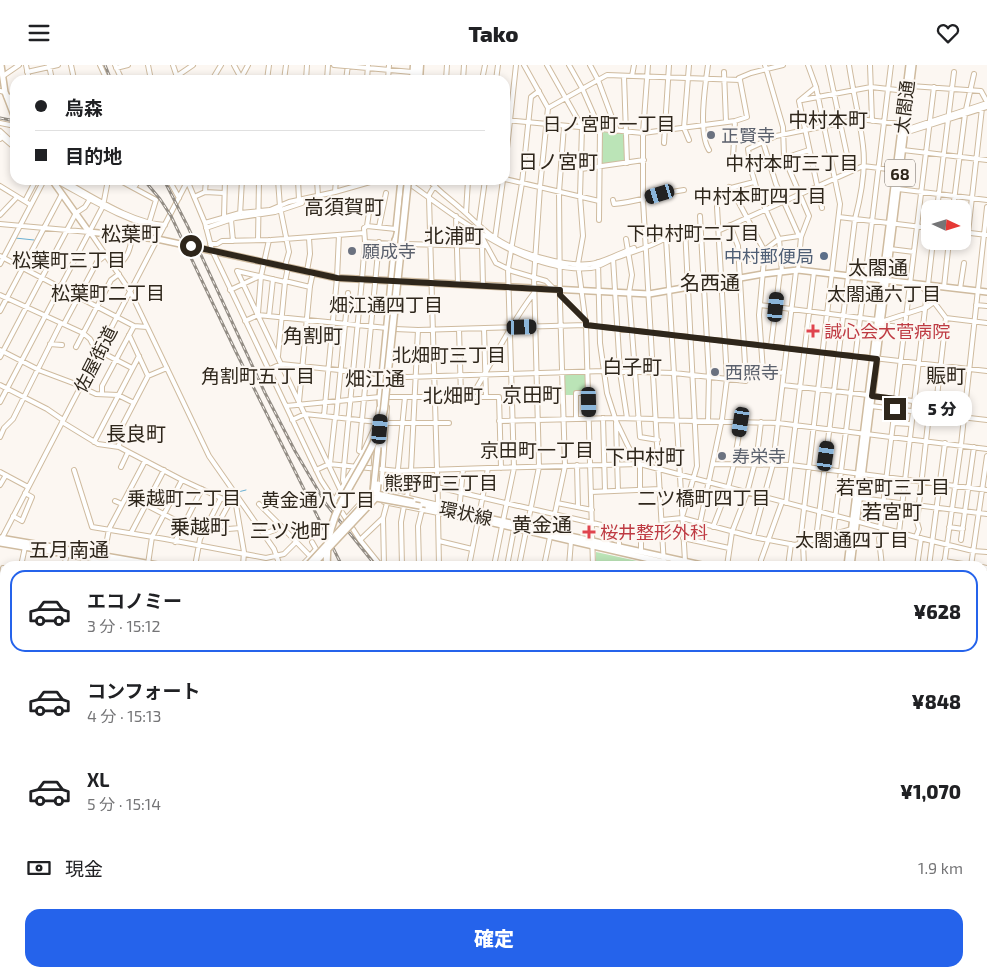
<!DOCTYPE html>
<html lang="ja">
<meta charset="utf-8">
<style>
:root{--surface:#fff;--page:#f6f6f6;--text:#202124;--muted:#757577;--line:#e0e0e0;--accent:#2563eb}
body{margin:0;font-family:"Exo 2","Noto Sans JP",sans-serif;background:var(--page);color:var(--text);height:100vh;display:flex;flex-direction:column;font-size:19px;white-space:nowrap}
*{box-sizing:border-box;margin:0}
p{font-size:16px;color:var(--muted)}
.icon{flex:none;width:28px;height:28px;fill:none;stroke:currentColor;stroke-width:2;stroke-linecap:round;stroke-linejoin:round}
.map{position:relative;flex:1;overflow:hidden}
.drawer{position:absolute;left:0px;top:496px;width:988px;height:416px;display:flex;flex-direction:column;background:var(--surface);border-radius:15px 15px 0 0;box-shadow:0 2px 8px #0003}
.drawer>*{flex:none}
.top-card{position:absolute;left:10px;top:10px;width:500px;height:110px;border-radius:15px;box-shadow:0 2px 8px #0003;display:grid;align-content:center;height:110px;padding:0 25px;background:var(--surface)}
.needle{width:32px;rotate:94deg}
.controls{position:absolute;left:921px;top:135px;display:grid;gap:10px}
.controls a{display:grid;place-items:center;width:50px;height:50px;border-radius:10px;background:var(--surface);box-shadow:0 2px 8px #0003;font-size:25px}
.end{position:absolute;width:22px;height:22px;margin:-11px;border:6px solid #2e261b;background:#fff;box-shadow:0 0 0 2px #fff}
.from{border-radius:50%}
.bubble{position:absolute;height:35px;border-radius:15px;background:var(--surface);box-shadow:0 2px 8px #0003;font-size:16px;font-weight:800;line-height:35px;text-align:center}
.car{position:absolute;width:15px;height:30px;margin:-15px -8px;border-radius:6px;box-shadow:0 0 4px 1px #0007;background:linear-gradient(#222 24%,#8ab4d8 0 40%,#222 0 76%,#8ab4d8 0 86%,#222 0)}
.top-card b{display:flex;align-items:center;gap:18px;height:48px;font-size:19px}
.top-card b+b{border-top:1px solid var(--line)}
.top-card i{width:12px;height:12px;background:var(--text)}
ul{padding:9px 0 0;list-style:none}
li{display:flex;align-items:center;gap:15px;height:82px;margin:0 10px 8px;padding:0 15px;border:2px solid transparent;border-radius:15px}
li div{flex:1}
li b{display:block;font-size:19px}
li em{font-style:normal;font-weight:800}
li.on{border-color:var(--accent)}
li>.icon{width:45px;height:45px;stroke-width:1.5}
.pay{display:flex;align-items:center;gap:12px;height:55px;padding:0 25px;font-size:19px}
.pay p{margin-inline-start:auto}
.button{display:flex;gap:10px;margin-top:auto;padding:10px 25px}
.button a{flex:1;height:58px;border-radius:15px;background:var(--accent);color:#fff;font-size:20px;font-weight:800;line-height:58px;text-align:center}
header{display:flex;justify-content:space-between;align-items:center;height:65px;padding:0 25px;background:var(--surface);font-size:22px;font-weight:800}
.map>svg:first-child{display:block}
.green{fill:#bbe4b7}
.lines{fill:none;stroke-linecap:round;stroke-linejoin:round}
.stream{stroke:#6ab0d3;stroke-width:1}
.ferry{stroke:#003f57;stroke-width:1;stroke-dasharray:6 5;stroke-linecap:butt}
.minor-casing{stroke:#cfbb9f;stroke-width:6}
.major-casing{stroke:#cfbb9f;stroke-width:8}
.highway-casing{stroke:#cfbb9f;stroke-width:9}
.minor{stroke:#fff;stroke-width:4}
.major{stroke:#fff;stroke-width:5}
.highway{stroke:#fff;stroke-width:6}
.rail-casing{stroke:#938d85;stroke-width:3}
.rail{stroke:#fcf7f2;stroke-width:1;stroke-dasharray:4;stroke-linecap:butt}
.major-bridge-casing{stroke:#cfbb9f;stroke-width:8;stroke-linecap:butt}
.highway-bridge-casing{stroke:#cfbb9f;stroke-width:9;stroke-linecap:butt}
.major-bridge{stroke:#fff;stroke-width:5}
.highway-bridge{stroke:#fff;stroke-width:6}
.route{stroke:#2e261b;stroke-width:6}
.worship-dot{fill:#6b7280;stroke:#fcf7f2;stroke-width:2}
.service-dot{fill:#5c6f8a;stroke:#fcf7f2;stroke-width:2}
.health-dot{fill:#e0444e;stroke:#fcf7f2;stroke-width:2}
.labels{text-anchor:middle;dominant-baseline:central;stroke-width:4.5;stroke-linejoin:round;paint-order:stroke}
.shield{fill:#fcf7f2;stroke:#6c655c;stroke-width:1}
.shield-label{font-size:16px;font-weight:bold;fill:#2e261b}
.street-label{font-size:18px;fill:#2e261b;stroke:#fcf7f2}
.worship-label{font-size:18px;fill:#5b616d;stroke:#fcf7f2;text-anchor:start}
.service-label{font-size:18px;fill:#4e5e75;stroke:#fcf7f2;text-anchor:end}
.health-label{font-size:18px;fill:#be3a42;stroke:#fcf7f2;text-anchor:start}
.neighbourhood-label{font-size:19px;fill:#2e261b;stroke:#fcf7f2}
.quarter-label{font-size:20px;fill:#2e261b;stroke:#fcf7f2}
</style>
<header><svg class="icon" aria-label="menu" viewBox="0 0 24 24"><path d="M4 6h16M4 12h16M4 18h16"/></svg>Tako<svg class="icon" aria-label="heart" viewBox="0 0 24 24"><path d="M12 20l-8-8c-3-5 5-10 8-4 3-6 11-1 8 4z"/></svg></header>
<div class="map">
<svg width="987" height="912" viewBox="0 0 987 912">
<rect width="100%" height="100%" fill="#fcf7f2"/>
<path class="green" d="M602 67 625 68 626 96 602 99Z
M586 308 587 326 575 330H564L563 309Z
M596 487 660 501H596Z"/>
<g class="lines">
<path class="stream" d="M15 173 34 175
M238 427 246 425
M222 431 231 428"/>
<path class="ferry" d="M0 677 5 681
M285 908 290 912"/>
<g class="minor-casing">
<path id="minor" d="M26 0 29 15
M49 0 52 15
M71 0 74 14 78 15
M100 0 107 15
M115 0 122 15
M148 0 151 15
M173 0 178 15
M234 0 241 13
M334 0 412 7
M524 0 548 43 540 122 534 212 539 402 527 462
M547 0 582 62 580 131 583 171 578 199 586 260 593 501
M569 0 582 23 600 64 599 155
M590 0 598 15 617 66
M648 0 643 68V135L664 501
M689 0 684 63 689 75
M708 0C705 21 698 68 709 85
M765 0 783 62 784 92 809 151 801 172 798 205
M828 0 847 90 849 107
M870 0 872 56
M116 3 128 0
M27 7 58 0
M724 7 726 57
M3 11 19 0
M177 11 193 0
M624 11 627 98
M632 11 634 0
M212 15 221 0
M240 15 248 0
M267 15 269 0
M284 15 286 0
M306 15 307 0
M327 15 328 0
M346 15 348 0
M367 15 368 0
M388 15 389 0
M446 15 447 0
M463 15 464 0
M482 15 485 0
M496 15 498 0
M911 21 981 26 987 37
M816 22 799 36 822 143
M0 26 5 27
M6 31 15 33
M802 35 871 22 906 26
M548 43 607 10 740 15 739 13 751 8 783 0
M505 55 643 68 735 56 747 52 740 15
M0 58 15 61
M905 65 987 38
M0 66 15 80
M911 66 987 42
M0 74 1 71 15 83
M763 77 776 119 799 171 801 172
M664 78 669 0
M903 85 987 95
M733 93 735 56
M505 102 516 0
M581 104 644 95
M751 104 809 85
M505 114 599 136
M55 115C87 132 127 158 163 163
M62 115C92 131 131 158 165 160
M119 115 156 135 149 158
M169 115 179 133
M187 115 205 158 212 185 321 415 360 475 381 501
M278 115 280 142 289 187 285 201
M298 115 299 135
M317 115 318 131
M429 115C438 126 450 134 460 143 472 153 482 165 495 173 517 188 564 202 590 199 603 198 621 187 634 183
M485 115 478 165 496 198 512 206 546 216 554 224
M410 119C459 154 527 209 591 203 599 202 606 197 613 194 631 187 649 183 666 173L685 496
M0 121 31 140
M729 122 731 123 754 117
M134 123 139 115
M898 124 987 135
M205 127 206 115
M335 127 336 115
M194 132 205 127 224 128
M613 135 614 139C638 137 660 128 684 125
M25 136 36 115
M371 136 384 137
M738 136 764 185
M937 144 954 7
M953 144 965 49 974 9
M466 148 468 115
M0 150 17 132
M240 150 242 115
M456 151 458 219
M700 151 709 312 708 356
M224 152 225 115
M839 152 930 163
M231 155 233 176
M205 158 240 148 270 145 289 137 335 127 377 115
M0 159 89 167 92 170 130 226 209 391 274 484 280 501
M367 161 371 134
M379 162 386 128
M206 163 235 153 275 147 302 138V135
M720 165 863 101 896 105
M962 167 987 170
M968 168 982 43
M495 173 503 115
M626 174 632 210 629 228 640 372 658 375
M258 175 259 115
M365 177 395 179
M210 179H217L222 176 271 175 364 168
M404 179 486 181
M482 180 483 221
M890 184 914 187
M0 191 134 261 147 262
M613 193 620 307 627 353
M739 194H753L779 174 799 171
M598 197 600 278 607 328 616 356 629 383 640 399V425
M0 199 44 115
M115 203C127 194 130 186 132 172
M307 206 310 189 309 173
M782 207 779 174 757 125 751 104 748 84 776 71 859 54 902 59
M285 216 310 222
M285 217 237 206 340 424
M921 220 946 253 935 349 987 355
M928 220 933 176
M944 222 949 176
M960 224 964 198
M230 225 260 211
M0 230 83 268 90 274 98 289
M560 230 586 256
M760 240 877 255
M976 240 987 241
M0 246 62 129
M258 248 261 211 269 175
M269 251 273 214
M946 253 987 258
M245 256 258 250 387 263
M881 257 927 242 934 237
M64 259 97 197 106 190
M881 260 922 264
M484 263 486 332
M395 264 418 265 586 260 987 306
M459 264 461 331
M129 270 148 311
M50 279 62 280
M771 281 780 207
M76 282 111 215 119 209
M0 285 41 306 81 321
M99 286 132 303
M278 291 285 217 288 202
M0 292 76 148 85 142 90 134
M745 304 784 308
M268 305 281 299 407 312 604 306 674 308 746 316 738 181 730 160
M763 306 759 250 765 184
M0 320 47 344 63 355
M783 320 868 330
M81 322 96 329 118 330 134 338
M102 329V321L134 261
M872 331 913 336
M388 332H499L501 403
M471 332C493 297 509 260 534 228
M0 337 103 141 108 115
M299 337 310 221 313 207
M286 341 380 332
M871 341 935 349
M324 351 377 357 363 388 334 436
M336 353 348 228
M603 353 605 426
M576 354V328H589
M292 355 305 349 324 351 337 213 339 170
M656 355 778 358 987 384
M499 356 615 353 656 354
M62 357 98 379 119 382 182 415 236 440 241 437
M387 358H449
M616 358 618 426
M893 358 911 359
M376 368 379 343
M0 372 4 363 13 354 61 258
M94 377 139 291
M119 382 121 363 148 311 167 303
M363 388 359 386 379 177
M330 399 335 353
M714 399 791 400 987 425
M577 400 578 442
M121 402 128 387
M488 403 640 399 916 472 973 486 987 487
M74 405 92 462 165 474 266 493 284 489 296 477
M316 405 329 399 398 406 488 403 479 451
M0 407 28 422
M344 418 343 415 344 401 362 214 365 177 364 163 367 161 396 164
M0 420 6 410
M437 422 518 441
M381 427 387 342
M591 427 660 424
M392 429 397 414 405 332
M127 430 202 469
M372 430 375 380
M407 432 411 405 418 265
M860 433 987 449
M115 436 122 439
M384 437 458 452
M557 438 592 445
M786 438 814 207
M259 439 280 460 275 465 264 469
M438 439 429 133V130L438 115
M236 440 244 487 243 501
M519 441 619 464H663
M457 446 459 447 463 404
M438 449 439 501
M683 449 697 401 685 163
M882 450 893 445 900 446
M13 451 22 456 32 432 25 428
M346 454 371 427 379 426 439 440
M210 455 228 464 240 463
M662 455 682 453 753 472 795 480 852 464
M503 456 514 403 508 204 522 118 531 32 539 26
M700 458 722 354 727 314 717 142
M218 459 230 437
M280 460 310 491 316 484 312 477
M713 462 728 423 734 399 741 357
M880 462 882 449 934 22
M949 462 963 464
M619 464V482
M641 465V487
M551 467 565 401 560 239 559 127 564 61
M899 467 927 227
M131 468 164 405
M833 470C852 313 873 157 891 0
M753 472 773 399 796 206
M916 472 919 464 917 457 928 358 935 349
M2 473 188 115
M683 473 729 483
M816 474 855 154C861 131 866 104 863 81 860 54 853 27 849 0
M360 475 383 453
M961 475 974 382
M439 476 472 484
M175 477 202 424
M800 478 840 139 816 22 808 0
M803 478 804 501
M104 491 109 464 145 396
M944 496 976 501
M148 499 152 472 182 415
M21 501 25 482
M64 501 67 489
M107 501V496
M195 501 200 474 221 433
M301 501 310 492
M384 501 383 453 387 438
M402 501 401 457 404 441
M419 501 418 461 422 445
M469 501 478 455
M494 501 502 461
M507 501 514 464
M519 501 526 466
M544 501 550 472
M569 501 571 476
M727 501 732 467 747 428 757 390 761 357
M761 501V495L782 437
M788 501 791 479
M882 501 879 474 882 463
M904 501H916
M917 501 921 473
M929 501 945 378
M944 501 961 380 987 142
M971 501 987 391
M982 502 987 503
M0 519 3 503
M982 521H987
M0 553 5 557
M0 585 5 589
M982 585 987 586
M0 592 5 596
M982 597 987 600
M982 614 987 609
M0 631 5 635
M982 635 987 636
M982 648 987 647
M982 654 987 676
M982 681 987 680
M982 703H987
M0 726 5 730
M982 735 987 736
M0 751 5 755
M0 770 5 774
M982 773H987
M0 804 4 794
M982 818 987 817
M982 828H987
M0 860 5 844
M0 877 5 879
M122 908 131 912
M146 908 152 912
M308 908 314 912
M421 908 422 912
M480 908 481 912
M525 908 526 912
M528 908 529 912
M532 908 533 912
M535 908 537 912
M574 908 579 912
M655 908 660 912
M693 908 707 912
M739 908H751
M773 908V912
M784 908V912
M859 908 860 912
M346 911 363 912
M9 912 10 908
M32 912 33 908
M54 912 55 908
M83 912 84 908
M104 912 106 908
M137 912 139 908
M164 912V908
M318 912V908
M331 912V908
M671 912 674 908
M717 912 720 908
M830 912 838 908"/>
</g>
<g class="major-casing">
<path id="major" d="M1 0 5 27 15 53
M52 115 89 167 157 174 337 213 649 229 763 209 798 205 987 227
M396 164 401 115
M381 351 380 332 395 175
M381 382 383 356
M420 438 706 501
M428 443 680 501
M0 473 163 501
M0 478 136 501
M847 501 909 0
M851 501 913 0
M982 559 987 560
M982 565H987
M394 908V912
M398 908 399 912
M803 912V908
M809 912 810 908"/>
</g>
<g class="highway-casing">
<path id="highway" d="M413 15 414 0
M419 15 420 0
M395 179 402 151
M466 908 467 912
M471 908 472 912"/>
</g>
<use href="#minor" class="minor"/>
<use href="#major" class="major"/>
<use href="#highway" class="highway"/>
<g class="rail-casing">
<path id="rail" d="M105 0 111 15
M0 53 15 56
M144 115 160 134 171 151 236 287 342 501
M164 115 188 162 265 328 295 386 326 439 376 501
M982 854 987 852
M982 869 987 867
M982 885 987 883
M982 894 987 892
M582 908 588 912
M595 908 600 912
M634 908 639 912
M835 912 844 908
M859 912 871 908
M877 912 885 908
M906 912 918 908
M930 912 944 908
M953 912 966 908"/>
</g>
<use href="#rail" class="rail"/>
<g class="major-bridge-casing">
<path id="major-bridge" d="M378 419 377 429 413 437
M307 501 373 429 378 382
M312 501 376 433 420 441"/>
</g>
<g class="highway-bridge-casing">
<path id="highway-bridge" d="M327 501C324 450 354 420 374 377 379 366 382 355 384 344L408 115"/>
</g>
<use href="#major-bridge" class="major-bridge"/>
<use href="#highway-bridge" class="highway-bridge"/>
</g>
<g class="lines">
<path class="route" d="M191 181 337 213 560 225V230L586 256V260L877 294 872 331 896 334 895 344"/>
</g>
<g class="worship-dot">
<circle cx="711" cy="70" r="5"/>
<circle cx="352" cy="186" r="5"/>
<circle cx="715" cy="307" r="5"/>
<circle cx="722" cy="391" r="5"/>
</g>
<circle class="service-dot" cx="824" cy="191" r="5"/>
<g class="health-dot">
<path d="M810.5 258.5h5v5h5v5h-5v5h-5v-5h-5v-5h5z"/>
<path d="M586.5 459.5h5v5h5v5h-5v5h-5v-5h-5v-5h5z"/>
</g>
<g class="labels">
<rect class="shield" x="885" y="94.5" width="30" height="27" rx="4"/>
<g class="shield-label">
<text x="900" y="108">68</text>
</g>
<g class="street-label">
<text transform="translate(904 42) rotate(-83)">太閤通</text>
<text transform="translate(95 294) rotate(-63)">佐屋街道</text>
<text transform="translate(466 448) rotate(12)">環状線</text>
</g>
<g class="worship-label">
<text x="721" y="70">正賢寺</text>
<text x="362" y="186">願成寺</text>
<text x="725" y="307">西照寺</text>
<text x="732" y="391">寿栄寺</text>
</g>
<g class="service-label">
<text x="814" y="191">中村郵便局</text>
</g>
<g class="health-label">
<text x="824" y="266">誠心会大菅病院</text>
<text x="600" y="467">桜井整形外科</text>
</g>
<g class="neighbourhood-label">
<text x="609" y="58">日ノ宮町一丁目</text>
<text x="792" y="97">中村本町三丁目</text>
<text x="760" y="130">中村本町四丁目</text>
<text x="693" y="167">下中村町二丁目</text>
<text x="69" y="194">松葉町三丁目</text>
<text x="108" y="227">松葉町二丁目</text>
<text x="884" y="228">太閤通六丁目</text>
<text x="386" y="239">畑江通四丁目</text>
<text x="449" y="289">北畑町三丁目</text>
<text x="258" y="310">角割町五丁目</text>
<text x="537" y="384">京田町一丁目</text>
<text x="441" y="417">熊野町三丁目</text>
<text x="893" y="421">若宮町三丁目</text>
<text x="184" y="432">乗越町二丁目</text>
<text x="704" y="432">二ツ橋町四丁目</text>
<text x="318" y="434">黄金通八丁目</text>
<text x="852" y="474">太閤通四丁目</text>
</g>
<g class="quarter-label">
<text x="828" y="54">中村本町</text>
<text x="558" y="96">日ノ宮町</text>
<text x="344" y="141">高須賀町</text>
<text x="131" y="168">松葉町</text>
<text x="454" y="170">北浦町</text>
<text x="878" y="202">太閤通</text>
<text x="710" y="217">名西通</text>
<text x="313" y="270">角割町</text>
<text x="632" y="301">白子町</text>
<text x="946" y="310">賑町</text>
<text x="375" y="313">畑江通</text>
<text x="532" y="329">京田町</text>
<text x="453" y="330">北畑町</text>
<text x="136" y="368">長良町</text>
<text x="645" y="391">下中村町</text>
<text x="892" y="446">若宮町</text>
<text x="542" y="459">黄金通</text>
<text x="200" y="461">乗越町</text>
<text x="290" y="465">三ツ池町</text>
<text x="69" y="484">五月南通</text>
</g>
</g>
</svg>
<div class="controls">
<a><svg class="needle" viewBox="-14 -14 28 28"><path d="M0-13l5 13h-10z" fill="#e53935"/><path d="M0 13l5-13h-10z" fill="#757577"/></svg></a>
</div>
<i class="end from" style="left:191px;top:181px"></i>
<i class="end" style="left:895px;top:344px"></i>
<div class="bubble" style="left:912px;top:326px;width:60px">5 分</div>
<i class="car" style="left:660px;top:129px;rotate:253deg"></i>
<i class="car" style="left:776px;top:242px;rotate:6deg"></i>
<i class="car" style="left:522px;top:262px;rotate:88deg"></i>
<i class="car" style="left:589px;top:337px;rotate:179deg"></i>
<i class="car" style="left:741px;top:357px;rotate:189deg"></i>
<i class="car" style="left:380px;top:364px;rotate:5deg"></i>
<i class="car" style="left:826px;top:391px;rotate:8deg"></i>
<div class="top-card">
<b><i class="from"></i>烏森</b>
<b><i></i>目的地</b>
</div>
<section class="drawer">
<ul>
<li class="on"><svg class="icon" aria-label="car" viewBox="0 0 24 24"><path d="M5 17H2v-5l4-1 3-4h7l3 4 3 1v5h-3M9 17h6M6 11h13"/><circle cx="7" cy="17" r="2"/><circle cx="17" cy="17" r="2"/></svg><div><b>エコノミー</b><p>3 分 · 15:12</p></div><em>¥628</em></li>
<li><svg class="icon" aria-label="car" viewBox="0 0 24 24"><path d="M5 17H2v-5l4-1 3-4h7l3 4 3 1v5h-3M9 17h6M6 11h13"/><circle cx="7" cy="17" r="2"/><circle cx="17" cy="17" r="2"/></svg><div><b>コンフォート</b><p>4 分 · 15:13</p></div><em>¥848</em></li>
<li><svg class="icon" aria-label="car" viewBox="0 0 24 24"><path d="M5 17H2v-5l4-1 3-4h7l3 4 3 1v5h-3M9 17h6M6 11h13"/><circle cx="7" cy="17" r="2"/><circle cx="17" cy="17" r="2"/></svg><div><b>XL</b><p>5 分 · 15:14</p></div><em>¥1,070</em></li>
</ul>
<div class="pay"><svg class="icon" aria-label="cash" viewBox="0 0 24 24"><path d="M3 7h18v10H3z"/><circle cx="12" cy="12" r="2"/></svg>現金<p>1.9 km</p></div>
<div class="button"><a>確定</a></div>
</section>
</div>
